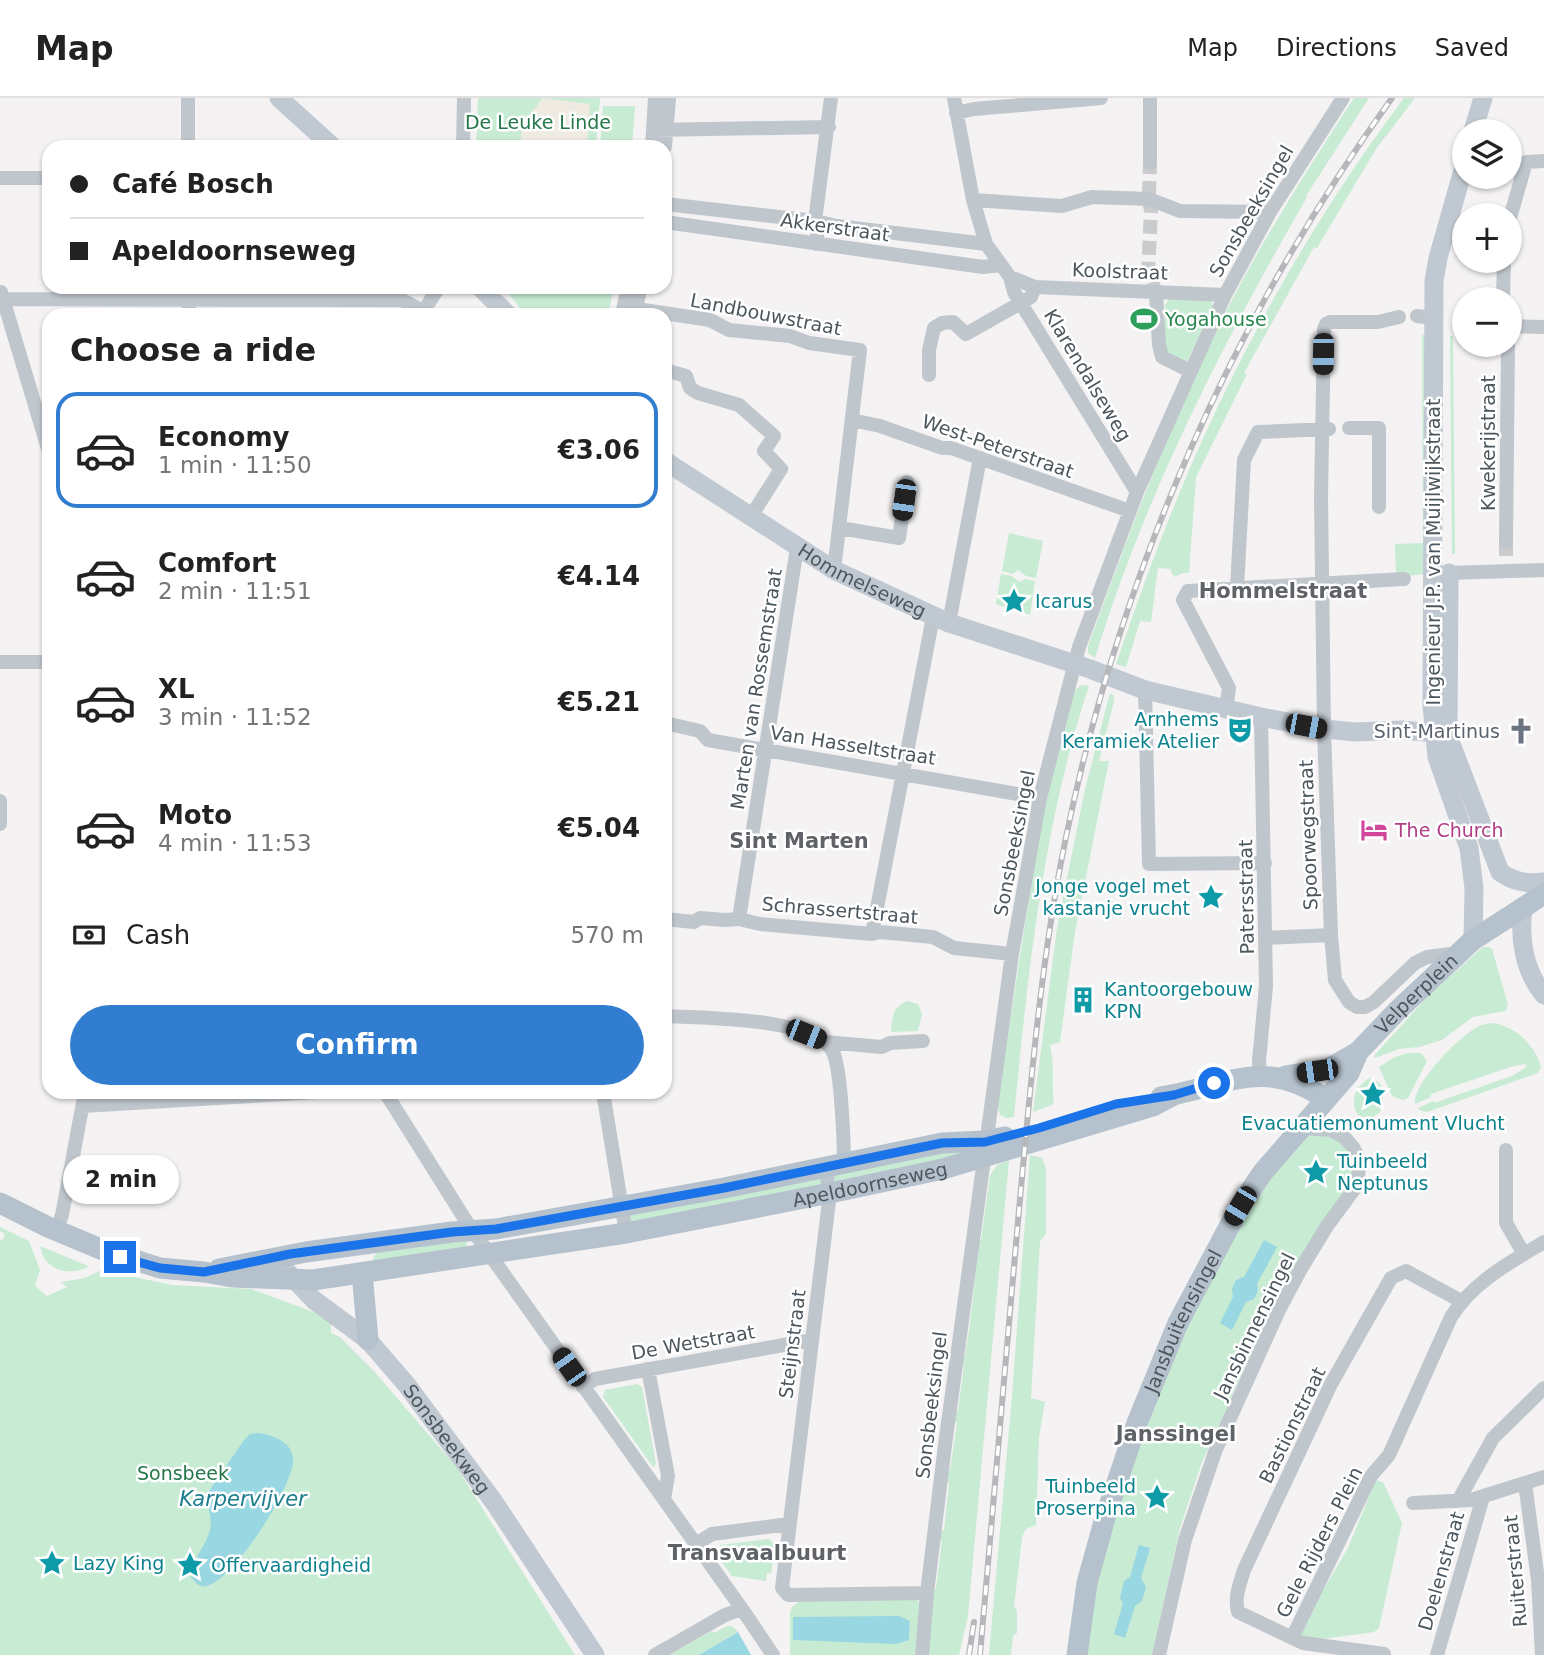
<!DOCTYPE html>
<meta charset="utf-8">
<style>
:root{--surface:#fff;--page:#f2f2f2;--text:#222;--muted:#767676;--line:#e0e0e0;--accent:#317dcf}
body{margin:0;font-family:"DejaVu Sans",sans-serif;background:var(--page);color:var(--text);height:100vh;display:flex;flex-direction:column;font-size:26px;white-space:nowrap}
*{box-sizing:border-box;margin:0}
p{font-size:23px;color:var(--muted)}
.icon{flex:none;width:38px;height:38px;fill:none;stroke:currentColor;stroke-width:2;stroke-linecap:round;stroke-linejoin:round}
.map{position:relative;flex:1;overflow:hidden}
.sheet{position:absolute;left:42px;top:210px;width:630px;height:791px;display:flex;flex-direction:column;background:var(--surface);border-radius:21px;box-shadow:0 2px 5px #0004}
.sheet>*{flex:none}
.banner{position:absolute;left:42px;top:42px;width:630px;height:154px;border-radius:21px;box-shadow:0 2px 5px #0004;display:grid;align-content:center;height:154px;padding:0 28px;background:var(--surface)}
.controls{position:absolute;left:1452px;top:21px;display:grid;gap:14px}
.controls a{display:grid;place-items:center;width:70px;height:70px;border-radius:50%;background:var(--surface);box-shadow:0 2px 5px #0004;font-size:35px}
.end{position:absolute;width:32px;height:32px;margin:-16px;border:9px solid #1a73e8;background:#fff;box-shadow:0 0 0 4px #fff}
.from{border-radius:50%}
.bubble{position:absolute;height:49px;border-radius:24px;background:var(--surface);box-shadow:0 2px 5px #0004;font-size:23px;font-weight:700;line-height:49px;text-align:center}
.car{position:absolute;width:21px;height:42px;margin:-21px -10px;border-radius:9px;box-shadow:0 0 5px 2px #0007;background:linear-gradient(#222 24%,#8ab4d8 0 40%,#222 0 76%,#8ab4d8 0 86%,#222 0)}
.banner b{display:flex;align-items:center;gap:24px;height:66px;font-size:26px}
.banner b+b{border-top:2px solid var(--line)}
.banner i{width:18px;height:18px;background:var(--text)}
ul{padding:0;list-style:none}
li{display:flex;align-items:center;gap:21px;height:116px;margin:0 14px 10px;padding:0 14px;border:4px solid transparent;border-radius:21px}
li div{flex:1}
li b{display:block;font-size:26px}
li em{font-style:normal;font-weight:700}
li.selected{border-color:var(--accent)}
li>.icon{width:63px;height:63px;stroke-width:1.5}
h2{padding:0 28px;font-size:32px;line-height:84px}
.pay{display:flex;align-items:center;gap:18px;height:77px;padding:0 28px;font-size:26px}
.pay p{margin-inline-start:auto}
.cta{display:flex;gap:14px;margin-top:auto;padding:14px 28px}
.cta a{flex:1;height:80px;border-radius:42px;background:var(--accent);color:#fff;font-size:28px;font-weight:700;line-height:80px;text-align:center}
header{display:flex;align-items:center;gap:42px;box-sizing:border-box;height:98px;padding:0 35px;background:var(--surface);border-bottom:2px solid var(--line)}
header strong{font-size:33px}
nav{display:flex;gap:38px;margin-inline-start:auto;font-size:24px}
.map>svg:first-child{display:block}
.green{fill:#c7ebd3;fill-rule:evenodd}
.sand{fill:#efebe2}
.water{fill:#99d7e2}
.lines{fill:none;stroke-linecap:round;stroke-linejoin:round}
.street-tunnel{stroke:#cacbcd;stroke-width:14;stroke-dasharray:14 7;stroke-linecap:butt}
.street{stroke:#bfc6cc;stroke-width:14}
.secondary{stroke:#c0c9d1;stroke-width:19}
.primary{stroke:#b5c2cd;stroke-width:21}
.rail-casing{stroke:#b5b7bb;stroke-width:6}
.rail{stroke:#fff;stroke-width:3.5;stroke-dasharray:10;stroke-linecap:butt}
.route{stroke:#1a73e8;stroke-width:9}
.labels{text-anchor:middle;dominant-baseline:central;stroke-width:5;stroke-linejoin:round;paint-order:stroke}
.park-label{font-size:19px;fill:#247749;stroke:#fff}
.street-label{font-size:19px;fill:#4c565d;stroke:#fff}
.leisure-label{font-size:19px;fill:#27864d;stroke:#fff;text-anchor:start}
.culture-label{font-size:19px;fill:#0d838f;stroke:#fff;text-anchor:start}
.worship-label{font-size:19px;fill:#5b616d;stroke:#fff;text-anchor:end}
.hotel-label{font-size:19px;fill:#b23c85;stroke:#fff;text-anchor:start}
.neighbourhood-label{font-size:21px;font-weight:bold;fill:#5f6266;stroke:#fff}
.water-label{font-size:21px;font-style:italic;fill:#1d7d8f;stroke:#fff}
</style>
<header>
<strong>Map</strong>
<nav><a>Map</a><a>Directions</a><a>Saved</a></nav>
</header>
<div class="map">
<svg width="1544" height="1557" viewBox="0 0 1544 1557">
<rect width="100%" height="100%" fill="#f4f2f2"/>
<path class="green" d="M478 0H600L596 49H476Z
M1354 0H1369L1306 98 1307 99C1222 246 1145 397 1095 560L1088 555V548C1125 447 1162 345 1209 248 1250 161 1302 80 1354 0Z
M1404 0H1415L1376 51 1317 150 1314 149 1244 275 1247 276 1196 379 1189 475H1183L1174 479 1170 471 1158 470 1151 524 1140 523 1126 569 1116 566C1132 520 1148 473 1167 426 1226 276 1307 129 1404 0Z
M603 8H635L632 49H600Z
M503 189H614L608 217H526Z
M1170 200 1210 202 1213 207 1187 264 1174 262 1165 251V207Z
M1422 237H1429L1425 476 1396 479 1395 446 1423 445Z
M1450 238H1453L1455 456H1452Z
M1009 435 1043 443 1036 480 1026 478 1018 472 1013 476 1002 473Z
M1001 476 1012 478 1019 484 1025 481 1035 483 1030 517 996 506Z
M1081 587 1089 588C1043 727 1028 874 1014 1019L1006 1020 1000 1017 997 1007 1037 748 1054 667 1074 593Z
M1110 595 1114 598V603L1099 663H1109L1075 834 1060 944 1050 947C1055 967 1051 986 1054 1006L1033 1014 1057 830 1085 691Z
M1483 849H1489L1492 851 1508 907 1506 913 1473 919 1442 942 1419 949 1399 951 1375 960 1374 958 1427 899Z
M907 903 918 906 922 916 918 933 891 934C892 919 893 909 907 903Z
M1493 925C1515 928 1535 947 1541 969L1538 975 1427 1014 1419 1012 1418 1010 1433 1003 1434 1005 1512 978 1527 969 1525 966 1510 969 1431 996V999L1415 1006C1413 985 1459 939 1477 929 1482 926 1487 926 1493 925Z
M1407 955H1421L1427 963 1408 1000 1403 1002 1392 998 1379 969 1393 960Z
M1372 979 1381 987 1383 1001 1380 1014 1370 1022 1358 1017C1349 1002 1356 986 1372 979Z
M1309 1036 1339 1040 1354 1056V1079L1300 1161 1272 1210 1202 1364 1180 1430 1152 1557H1085L1087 1529 1107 1443 1168 1265 1252 1102Z
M959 1046 969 1058 834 1084 833 1076Z
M1030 1057 1042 1060 1046 1070V1136L1040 1143 1031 1300 1045 1304 1039 1339 1036 1427 1026 1431 1022 1439 1014 1509 1017 1512V1535L1013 1538 1011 1557H989L1012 1297Z
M1009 1062 968 1518 959 1557H926L930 1496 936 1490 942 1443 938 1442 939 1432H944L949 1385 945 1384 947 1373 950 1372 957 1325 953 1324 954 1313H958L964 1268 960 1267 965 1257 970 1226 979 1143 981 1142 990 1078 997 1067Z
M820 1079 822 1087 632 1126 630 1117Z
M0 1129 29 1143 40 1172 35 1188 47 1198 67 1189 61 1184 85 1180 105 1170 139 1180 172 1187 251 1191 316 1215 331 1224V1235L340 1239 374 1273 457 1370 575 1557H0V1141L2 1143 5 1136 0 1133Z
M467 1142 466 1149 372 1163 377 1154Z
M40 1148 88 1168V1169C68 1179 44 1172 40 1148Z
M637 1286 642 1289 656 1366 653 1369 603 1299 605 1292Z
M1376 1382 1383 1384 1402 1425 1379 1530 1374 1534 1315 1542 1302 1538 1300 1531 1348 1450Z
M769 1441 775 1447 771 1475H767L766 1483 732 1478 718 1459 720 1447Z
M802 1501H917L920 1507 915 1557H790V1515L792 1509ZM793 1519 910 1524 909 1542H793Z
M727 1528H732L738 1534 699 1557H669L712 1533 714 1535Z"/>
<path class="sand" d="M543 0 590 6 587 49H520L522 26Z"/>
<path class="water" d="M1264 1142 1277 1149 1257 1186 1258 1193 1254 1201 1246 1204 1232 1232 1220 1225 1233 1199 1232 1191 1236 1182 1244 1179Z
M259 1335C276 1338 294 1345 293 1364 291 1392 234 1481 207 1488 203 1489 201 1488 197 1486L191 1479C192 1460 206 1449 210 1432 213 1418 205 1406 209 1393L244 1342 250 1336Z
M1139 1447 1150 1450 1141 1480 1146 1489 1142 1503 1135 1508 1125 1540 1114 1536 1123 1505 1120 1500 1124 1483 1130 1479Z
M899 1518 910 1523 909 1542 896 1546 793 1542V1519Z
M738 1534 751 1557H699Z"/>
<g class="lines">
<path class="street-tunnel" d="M1149 97 1150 65
M1149 101 1151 113 1148 175 1156 194
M1506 444V460"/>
<path class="street" d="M188 0V49
M954 0 973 102 986 146 1010 179 1014 194 1137 394
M1150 0V65
M956 15 974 11 1101 0
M653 32 829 29
M463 49 464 0
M652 49 655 0
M665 49 669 0
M0 80H49
M973 102 1062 108 1092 99 1149 101 1180 113 1270 114
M665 106 815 123 837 128 986 146
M1510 120 1526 64 1544 63
M665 124 983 169 1000 167
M816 146 818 129 815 123 831 0
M1010 179 1035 189 1225 197
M189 189V217
M1 194 49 354
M1156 194 1159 247 1162 259 1190 273
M0 201 402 202 423 213
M1503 201 1504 163
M624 209 710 222 729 232 790 238 809 245 860 252 834 472
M421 217 439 189
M622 217 628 189
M634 217 641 189
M1417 218 1434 220
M1399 219 1378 224H1330L1326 226 1324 231 1321 399 1324 631 1331 837 1335 882 1349 904 1357 909H1365L1374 904 1415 865 1427 859 1458 855
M1510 228 1544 229
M665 272 686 278 690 290 698 295 739 307 774 338 764 353 781 371 750 420
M929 277V252L934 230 942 225 953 224 966 236 1031 199 1035 189
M852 322 880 328 942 350H951L1130 413
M1349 330H1379V409
M840 430 899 440 907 384
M1506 444 1508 247
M1449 475 1544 472
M1237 490 1244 362 1258 334 1329 331
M949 525 980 360
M0 564H49
M1145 592 1149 766 1265 765
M1226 611 1229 590 1183 502 1188 493 1404 481
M665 625 700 633 708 642 1040 700
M0 703V726
M665 821 694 824 700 820 725 822 739 821 760 826 872 836 880 834 933 839 954 850 1012 856
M739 821 797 450
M872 836 933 519
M1266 840 1331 837
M665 918C700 920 817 919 833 954 841 970 844 1044 844 1066
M825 944 882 949 890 945 923 943
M1260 978 1259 963 1266 888 1261 619
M385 994 468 1126 742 1511 773 1557
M603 994 626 1135
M83 1008 319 994
M1506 1052V1125L1524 1156
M825 1070 830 1095 782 1490 788 1497 927 1495
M56 1133 62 1117 85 994
M648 1271 668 1378 664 1401
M583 1289 595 1281 812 1242
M1525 1385 1538 1482 1542 1557
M1458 1403 1493 1340 1544 1290
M1413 1405 1471 1402 1544 1379
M696 1446 712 1436 789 1426
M1292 1540 1371 1378 1389 1357 1451 1219C1473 1184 1509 1165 1544 1144
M1384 1556 1303 1545 1238 1514C1234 1499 1240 1486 1244 1472L1331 1286 1391 1180 1406 1173 1461 1203
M655 1557 725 1517 742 1511
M922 1557 927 1495 945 1347 1012 856 1040 700 1079 549 1137 394 1225 197 1270 114 1343 0
M1159 1557 1185 1442 1216 1351 1279 1212 1302 1169 1327 1128 1358 1086 1359 1061 1353 1049 1344 1039 1331 1032 1302 1030
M1437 1557 1483 1399"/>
<g class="secondary">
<path d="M279 0 333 49"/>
<path d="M1473 33 1483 0"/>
<path d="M1465 65 1438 160 1434 183 1432 607 1437 659 1469 750 1474 790 1473 842"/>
<path d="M480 189 508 217"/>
<path id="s1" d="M665 363 834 472 949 525 1090 571 1145 592 1261 619 1324 631 1356 634 1401 632 1448 636"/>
<path d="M1449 475 1448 638 1500 774C1514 784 1527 786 1544 784"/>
<path d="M1523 811C1519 840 1524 873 1544 897"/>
<path id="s2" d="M274 1160 314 1202 368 1242 406 1286 494 1404 595 1557"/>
</g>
<g class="primary">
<path d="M1285 978 1328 971 1356 955"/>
<path d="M1161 999C1228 989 1260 957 1326 1001"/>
<path id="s3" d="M0 1105 48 1129 103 1152 160 1170 204 1174 232 1179 313 1182 626 1135 830 1095 943 1071 1153 1008 1174 997"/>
<path d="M219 1171 306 1154 452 1134 496 1131 724 1090 942 1045 985 1043 1005 1039"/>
<path d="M362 1175 368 1242"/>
<path id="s4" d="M1077 1557 1087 1485 1105 1420 1137 1325 1178 1225 1240 1108 1263 1074 1349 975 1358 954 1398 912 1473 842 1544 796"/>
</g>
<g class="rail-casing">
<path id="rail" d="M969 1557 974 1524
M980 1557C993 1412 1005 1267 1018 1123 1030 994 1040 866 1066 739 1121 473 1233 220 1392 0"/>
</g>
<use href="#rail" class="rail"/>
</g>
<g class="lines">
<path class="route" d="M120 1159 160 1170 204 1174 290 1156 452 1134 496 1131 724 1090 942 1045 985 1044 1039 1030 1116 1006 1174 997 1214 985"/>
</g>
<defs>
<g id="stadium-bare" transform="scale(2.1)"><path d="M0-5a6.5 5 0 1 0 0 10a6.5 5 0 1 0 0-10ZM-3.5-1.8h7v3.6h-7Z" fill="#2e9e5b" stroke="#fff" stroke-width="2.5" paint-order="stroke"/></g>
<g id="sight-bare" transform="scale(2.1)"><path d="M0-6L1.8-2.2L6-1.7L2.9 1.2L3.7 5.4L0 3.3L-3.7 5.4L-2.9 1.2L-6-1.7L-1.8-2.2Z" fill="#0f9aa8" stroke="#fff" stroke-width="2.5" paint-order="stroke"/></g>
<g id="theatre-bare" transform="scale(2.1)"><path d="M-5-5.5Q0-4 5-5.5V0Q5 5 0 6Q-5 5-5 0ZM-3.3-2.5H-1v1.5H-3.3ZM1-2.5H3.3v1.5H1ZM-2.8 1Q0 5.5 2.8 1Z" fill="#0f9aa8" stroke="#fff" stroke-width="2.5" paint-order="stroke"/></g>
<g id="church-bare" transform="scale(2.1)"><path d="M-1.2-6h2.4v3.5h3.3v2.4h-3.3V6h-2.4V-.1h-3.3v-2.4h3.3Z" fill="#6b7280" stroke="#fff" stroke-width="2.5" paint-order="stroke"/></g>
<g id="hotel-bare" transform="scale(2.1)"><path d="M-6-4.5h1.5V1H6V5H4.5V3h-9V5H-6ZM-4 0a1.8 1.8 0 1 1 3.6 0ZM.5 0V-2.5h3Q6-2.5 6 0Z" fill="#d1479c" stroke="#fff" stroke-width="2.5" paint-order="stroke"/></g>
<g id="building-bare" transform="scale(2.1)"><path d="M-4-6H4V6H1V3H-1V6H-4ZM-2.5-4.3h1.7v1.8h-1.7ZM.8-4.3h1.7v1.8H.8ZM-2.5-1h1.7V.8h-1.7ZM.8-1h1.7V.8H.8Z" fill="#0f9aa8" stroke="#fff" stroke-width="2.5" paint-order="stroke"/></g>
</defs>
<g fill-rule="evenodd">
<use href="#stadium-bare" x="1144" y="221"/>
<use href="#sight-bare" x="1014" y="503"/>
<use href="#theatre-bare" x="1240" y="632"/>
<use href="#church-bare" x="1521" y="633"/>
<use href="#hotel-bare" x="1374" y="732"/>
<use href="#sight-bare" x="1211" y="799"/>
<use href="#building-bare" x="1083" y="902"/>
<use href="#sight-bare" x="1373" y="996"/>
<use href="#sight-bare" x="1316" y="1074"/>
<use href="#sight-bare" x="1157" y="1399"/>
<use href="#sight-bare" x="52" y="1465"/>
<use href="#sight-bare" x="190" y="1467"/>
</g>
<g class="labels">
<g class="park-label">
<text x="538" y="24">De Leuke Linde</text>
<text x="183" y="1375">Sonsbeek</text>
</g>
<g class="street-label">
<text transform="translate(1251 113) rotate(-60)">Sonsbeeksingel</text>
<text transform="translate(835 129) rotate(8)">Akkerstraat</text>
<text transform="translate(1120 173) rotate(2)">Koolstraat</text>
<text transform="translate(766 216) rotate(11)">Landbouwstraat</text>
<text transform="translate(1088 277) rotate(59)">Klarendalseweg</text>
<text transform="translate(1488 345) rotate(-90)">Kwekerijstraat</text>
<text transform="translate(998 348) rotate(19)">West-Peterstraat</text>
<text transform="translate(1433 454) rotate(-90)">Ingenieur J.P. van Muijlwijkstraat</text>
<text stroke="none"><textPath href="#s1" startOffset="231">Hommelseweg</textPath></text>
<text transform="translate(756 591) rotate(-81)">Marten van Rossemstraat</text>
<text transform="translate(853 647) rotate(9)">Van Hasseltstraat</text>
<text transform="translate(1308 737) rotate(-92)">Spoorwegstraat</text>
<text transform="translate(1014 745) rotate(-79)">Sonsbeeksingel</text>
<text transform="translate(1246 799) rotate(-91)">Patersstraat</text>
<text transform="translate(840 812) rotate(5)">Schrassertstraat</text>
<text stroke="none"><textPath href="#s4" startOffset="758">Velperplein</textPath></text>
<text stroke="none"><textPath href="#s3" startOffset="892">Apeldoornseweg</textPath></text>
<text stroke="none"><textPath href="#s4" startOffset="352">Jansbuitensingel</textPath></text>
<text transform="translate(1254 1228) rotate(-64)">Jansbinnensingel</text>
<text transform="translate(693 1244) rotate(-10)">De Wetstraat</text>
<text transform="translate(792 1246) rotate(-83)">Steijnstraat</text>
<text transform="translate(931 1307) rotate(-83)">Sonsbeeksingel</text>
<text transform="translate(1292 1327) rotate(-64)">Bastionstraat</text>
<text stroke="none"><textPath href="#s2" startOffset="252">Sonsbeekweg</textPath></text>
<text transform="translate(1319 1444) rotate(-63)">Gele Rijders Plein</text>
<text transform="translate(1441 1473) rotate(-74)">Doelenstraat</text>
<text transform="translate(1515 1473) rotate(-95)">Ruiterstraat</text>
</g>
<g class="leisure-label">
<text x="1165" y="221">Yogahouse</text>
</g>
<g class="culture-label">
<text x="1035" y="503">Icarus</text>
<text x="1219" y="621" text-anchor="end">Arnhems<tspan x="1219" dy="22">Keramiek Atelier</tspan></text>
<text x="1190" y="788" text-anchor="end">Jonge vogel met<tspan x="1190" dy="22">kastanje vrucht</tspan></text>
<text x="1104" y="891">Kantoorgebouw<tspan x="1104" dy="22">KPN</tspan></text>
<text x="1373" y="1025" text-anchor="middle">Evacuatiemonument Vlucht</text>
<text x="1337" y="1063">Tuinbeeld<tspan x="1337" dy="22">Neptunus</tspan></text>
<text x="1136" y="1388" text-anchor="end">Tuinbeeld<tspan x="1136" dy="22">Proserpina</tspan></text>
<text x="73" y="1465">Lazy King</text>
<text x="211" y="1467">Offervaardigheid</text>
</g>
<g class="worship-label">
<text x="1500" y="633">Sint-Martinus</text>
</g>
<g class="hotel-label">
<text x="1395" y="732">The Church</text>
</g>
<g class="neighbourhood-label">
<text x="1283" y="493">Hommelstraat</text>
<text x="799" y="743">Sint Marten</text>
<text x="1176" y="1336">Janssingel</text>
<text x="757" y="1455">Transvaalbuurt</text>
</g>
<g class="water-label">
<text x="243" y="1401">Karpervijver</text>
</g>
</g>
</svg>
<div class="controls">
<a><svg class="icon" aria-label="layers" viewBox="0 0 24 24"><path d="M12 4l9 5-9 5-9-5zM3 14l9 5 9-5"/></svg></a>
<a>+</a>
<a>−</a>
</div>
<i class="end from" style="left:1214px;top:985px"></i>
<i class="end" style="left:120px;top:1159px"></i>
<div class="bubble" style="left:63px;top:1057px;width:116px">2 min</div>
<i class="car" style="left:1323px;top:256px;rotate:181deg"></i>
<i class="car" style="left:904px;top:402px;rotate:188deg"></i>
<i class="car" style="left:1306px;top:628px;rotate:101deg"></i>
<i class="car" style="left:806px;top:936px;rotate:112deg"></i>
<i class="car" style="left:1317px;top:973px;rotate:262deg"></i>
<i class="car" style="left:1240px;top:1108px;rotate:211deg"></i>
<i class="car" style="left:569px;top:1269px;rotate:325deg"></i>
<div class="banner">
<b><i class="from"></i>Café Bosch</b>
<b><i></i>Apeldoornseweg</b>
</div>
<section class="sheet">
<h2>Choose a ride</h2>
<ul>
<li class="selected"><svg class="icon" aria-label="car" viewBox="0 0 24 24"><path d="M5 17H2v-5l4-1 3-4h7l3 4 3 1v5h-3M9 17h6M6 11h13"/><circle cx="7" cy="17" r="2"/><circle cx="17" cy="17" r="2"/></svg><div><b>Economy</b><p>1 min · 11:50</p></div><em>€3.06</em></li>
<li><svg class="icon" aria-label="car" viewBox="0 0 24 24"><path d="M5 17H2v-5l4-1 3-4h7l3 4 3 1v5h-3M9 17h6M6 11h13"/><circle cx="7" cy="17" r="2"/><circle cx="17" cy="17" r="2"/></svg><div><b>Comfort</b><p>2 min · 11:51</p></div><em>€4.14</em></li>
<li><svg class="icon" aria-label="car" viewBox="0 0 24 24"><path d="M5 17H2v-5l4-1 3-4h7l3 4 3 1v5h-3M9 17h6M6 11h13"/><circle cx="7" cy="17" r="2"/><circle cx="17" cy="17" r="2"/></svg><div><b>XL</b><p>3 min · 11:52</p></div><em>€5.21</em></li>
<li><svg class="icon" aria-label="car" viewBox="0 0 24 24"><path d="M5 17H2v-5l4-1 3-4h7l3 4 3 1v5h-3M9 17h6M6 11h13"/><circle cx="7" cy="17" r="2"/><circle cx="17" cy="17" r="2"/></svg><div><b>Moto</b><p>4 min · 11:53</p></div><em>€5.04</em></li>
</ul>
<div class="pay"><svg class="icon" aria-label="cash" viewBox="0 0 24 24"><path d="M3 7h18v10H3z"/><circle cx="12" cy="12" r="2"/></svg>Cash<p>570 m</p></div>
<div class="cta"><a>Confirm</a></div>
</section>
</div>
